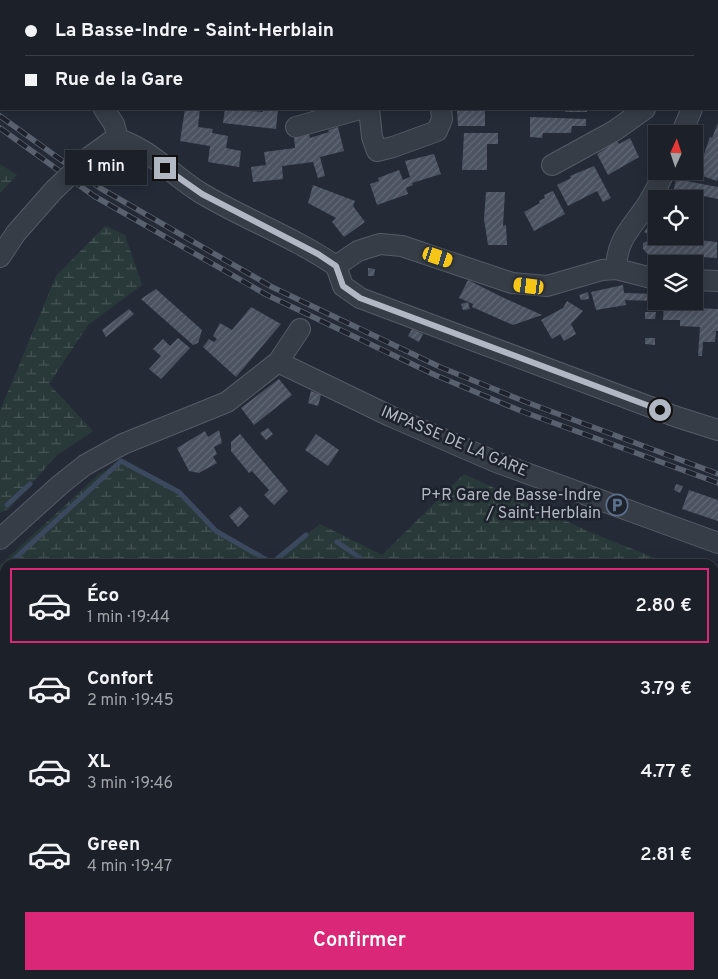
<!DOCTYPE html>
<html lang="fr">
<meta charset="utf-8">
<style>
:root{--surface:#1b2029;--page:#282d35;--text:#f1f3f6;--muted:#a0a3a8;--line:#393e46;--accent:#db2777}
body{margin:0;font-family:Overpass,sans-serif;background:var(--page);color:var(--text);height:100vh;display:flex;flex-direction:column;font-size:19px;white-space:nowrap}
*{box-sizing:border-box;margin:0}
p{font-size:16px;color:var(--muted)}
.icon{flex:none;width:28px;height:28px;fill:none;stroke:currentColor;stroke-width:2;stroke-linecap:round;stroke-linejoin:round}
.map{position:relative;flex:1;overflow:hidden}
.panel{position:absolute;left:0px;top:559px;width:719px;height:421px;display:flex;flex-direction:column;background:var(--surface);border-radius:15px 15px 0 0;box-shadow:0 2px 12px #0003,0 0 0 1px var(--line)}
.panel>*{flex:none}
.top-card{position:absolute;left:0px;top:0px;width:719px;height:110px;box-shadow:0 2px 12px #0003,0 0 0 1px var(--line);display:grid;align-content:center;height:110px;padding:0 25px;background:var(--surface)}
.needle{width:32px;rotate:3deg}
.buttons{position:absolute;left:648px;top:125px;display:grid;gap:10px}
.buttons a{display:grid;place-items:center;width:55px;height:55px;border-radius:0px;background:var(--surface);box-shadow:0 2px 12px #0003,0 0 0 1px var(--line);font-size:25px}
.end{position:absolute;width:22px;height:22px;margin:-11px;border:6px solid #b2b8c3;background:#111;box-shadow:0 0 0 2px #111}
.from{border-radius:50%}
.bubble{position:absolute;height:35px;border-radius:0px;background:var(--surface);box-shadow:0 2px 12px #0003,0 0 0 1px var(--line);font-size:16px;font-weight:600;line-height:35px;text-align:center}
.car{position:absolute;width:15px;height:30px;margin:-15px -8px;border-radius:6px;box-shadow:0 0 4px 1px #0007;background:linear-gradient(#f5c518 24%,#345 0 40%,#f5c518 0 76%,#345 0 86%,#f5c518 0)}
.top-card b{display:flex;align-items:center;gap:18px;height:48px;font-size:19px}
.top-card b+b{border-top:1px solid var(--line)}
.top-card i{width:12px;height:12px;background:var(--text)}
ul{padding:9px 0 0;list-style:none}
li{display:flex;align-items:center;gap:15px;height:75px;margin:0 10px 8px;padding:0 15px;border:2px solid transparent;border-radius:0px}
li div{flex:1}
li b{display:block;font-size:19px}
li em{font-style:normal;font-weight:600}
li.current{border-color:var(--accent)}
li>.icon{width:45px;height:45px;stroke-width:1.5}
.button{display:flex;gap:10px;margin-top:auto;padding:10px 25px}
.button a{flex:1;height:58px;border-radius:0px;background:var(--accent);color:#fff;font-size:20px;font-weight:600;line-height:58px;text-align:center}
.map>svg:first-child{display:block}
.grass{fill:url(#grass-dots)}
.forest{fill:url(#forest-firs)}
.wetland{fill:url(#wetland-marsh)}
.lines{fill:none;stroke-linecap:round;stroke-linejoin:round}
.stream{stroke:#3b485e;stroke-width:5}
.building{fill:url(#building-hatch)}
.minor-casing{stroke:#555b65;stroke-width:22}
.minor{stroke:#373d47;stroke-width:20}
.rail-casing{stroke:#5a616e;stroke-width:5.5}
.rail{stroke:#1d222c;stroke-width:4;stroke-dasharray:11;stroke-linecap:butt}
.minor-bridge-casing{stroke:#555b65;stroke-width:22;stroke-linecap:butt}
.minor-bridge{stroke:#373d47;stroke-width:20}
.route{stroke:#b2b8c3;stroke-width:6}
.labels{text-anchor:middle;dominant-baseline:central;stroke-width:5;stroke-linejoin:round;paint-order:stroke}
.street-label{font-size:16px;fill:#b2b8c3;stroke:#1d222c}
.poi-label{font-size:16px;fill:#b2b8c3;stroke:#1d222c;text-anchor:end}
</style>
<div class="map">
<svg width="718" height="979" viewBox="0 0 718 979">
<defs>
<pattern id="grass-dots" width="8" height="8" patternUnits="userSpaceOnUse" patternTransform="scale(1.25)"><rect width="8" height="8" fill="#29393a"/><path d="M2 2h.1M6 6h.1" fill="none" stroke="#465455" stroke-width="1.8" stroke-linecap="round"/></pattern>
<pattern id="forest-firs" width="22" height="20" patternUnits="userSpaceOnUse" patternTransform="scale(1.25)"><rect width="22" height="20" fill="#29393a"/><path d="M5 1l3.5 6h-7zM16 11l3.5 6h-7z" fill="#465455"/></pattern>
<pattern id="wetland-marsh" width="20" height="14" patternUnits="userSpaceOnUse" patternTransform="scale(1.25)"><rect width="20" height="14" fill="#29393a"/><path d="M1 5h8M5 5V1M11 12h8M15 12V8" fill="none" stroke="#465455"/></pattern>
<pattern id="building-hatch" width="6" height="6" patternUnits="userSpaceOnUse" patternTransform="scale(1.25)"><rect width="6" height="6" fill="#4b5260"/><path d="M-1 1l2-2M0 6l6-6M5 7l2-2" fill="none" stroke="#636975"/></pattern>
</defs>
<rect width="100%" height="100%" fill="#242b37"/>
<path class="grass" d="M718 801V979H294L299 975H714V803Z"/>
<path class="forest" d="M718 663V693L714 694V665Z
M718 734V761L714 763V736Z
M130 975H162L159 979H127Z
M222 975H253L248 979H218Z"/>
<path class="wetland" d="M0 164 17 175 0 193Z
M105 226 125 235 142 285 88 325 49 384 93 431 57 455 9 509 0 513V411L56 276Z
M121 461 179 492 216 531 272 563 320 524 382 555 464 474 590 532 670 564H5V975H130L127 979H0V565L98 475Z
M714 581 718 583V663L714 665Z"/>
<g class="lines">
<path class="stream" d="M7 505 30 484
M337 542 369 564
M9 564 121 461 179 492 216 531 272 563 306 535
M0 573 5 568
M714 778 718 776
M263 979 266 975"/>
</g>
<path class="building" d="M185 109H200L198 127 213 129 212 133 228 136 226 148 241 151 239 167 208 162 210 146 180 141Z
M225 109 263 112V109H278L276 129 223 123Z
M461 109H485V126H458L457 110Z
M565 109H587V112H565Z
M530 117 586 119V126H572L571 133H543L542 138 530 137Z
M718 123V178L717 181 697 174 710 137 712 138Z
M338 127 344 151 320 157 325 176 318 178 313 162 282 166 283 179 253 182 251 167 266 165 264 152 295 148 294 136 309 134 310 138 329 132 328 130Z
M464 133H498V144H487V170H462Z
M630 138 639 157 608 175 597 154 617 141 619 144Z
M434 154 441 174 412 183 413 185 406 188 408 194 377 205 370 184 379 181 378 178 399 170 403 180 410 177 405 161Z
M594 166 611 198 603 202 597 191 568 206 557 185 571 178 570 176Z
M676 179 718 187V199L698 195 694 212V199H672Z
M313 185 355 201 353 206 365 222 344 237 332 222 336 218 308 203Z
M553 191 565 214 534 231 524 212 540 203 539 201 545 198 544 195Z
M486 192H505L503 226 506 225 507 245H488L484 219Z
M654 218 656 219V228L648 234 644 232Z
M694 232H697V240L717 242V258L648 254 643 249V243L650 240V237L694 236Z
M368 268 375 269 374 276H368Z
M468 280 504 298 542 315 513 325 472 307 473 304 459 298Z
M623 285 624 293 656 294V301L625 300 626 305 596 310 591 292Z
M156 289 202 330 198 343 193 345 141 299Z
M588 292 589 299 581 300 579 295Z
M567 301 583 311 571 324 576 334 564 341 560 334 552 339 541 320 563 308Z
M468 302 470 309 463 310 461 304Z
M251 307 281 324 236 377 203 347 209 339 214 342 217 339 213 336 220 323 232 330Z
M664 307 718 309V331H716L715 342H703L702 356H698L700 327 680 326V320H663Z
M129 309 134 314 106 337 102 330Z
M645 312H656L655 319H645Z
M412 329 423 334 419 342 408 336Z
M178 338 190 348 161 379 149 369 161 356 153 349 163 339 170 346Z
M645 338H655V345L645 344Z
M279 379 292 395 254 425 241 408Z
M311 391 321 395 318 406 308 403Z
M268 428 273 434 266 440 260 433Z
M219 430 222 443 214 447 217 454 213 457 217 463 199 473 189 471 177 448 205 431 208 437Z
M240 434 288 491 274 505 264 495 269 490 252 471 249 473 231 451V442Z
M316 434 339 450 328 466 305 450Z
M676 484 683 486 680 493 674 490Z
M689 490 718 500V521L682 509Z
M240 506 249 516 238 527 229 516Z"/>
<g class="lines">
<g class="minor-casing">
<path id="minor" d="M52 0V1
M350 0 351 1
M611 0V1
M718 48V46
M104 109 114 124 118 139
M369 109 372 137 377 151 393 147 437 131 442 119 441 109
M296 127 360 109
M681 134 692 109
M118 139C149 148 173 176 201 193 244 219 294 237 336 266
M88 158 110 142 118 139
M552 165 614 131 645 109
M0 257 16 233 54 190
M336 266 343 286 360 298 677 417 718 430
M336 266 358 251 380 244 402 246 512 283 547 286 602 270 616 269 656 279
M616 269C617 239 630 230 646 206 653 196 659 183 665 171
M694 280 718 281
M278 362 390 416 496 462 718 543
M0 539 61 484 85 465 123 444 227 402 278 362 300 329"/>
</g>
<use href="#minor" class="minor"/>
<g class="rail-casing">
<path id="rail" d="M0 116 100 188 272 287 440 367 526 402 718 474
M0 128 94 196 267 295 435 375 521 411 718 483"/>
</g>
<use href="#rail" class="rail"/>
<g class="minor-bridge-casing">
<path id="minor-bridge" d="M54 190 88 158"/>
</g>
<use href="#minor-bridge" class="minor-bridge"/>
</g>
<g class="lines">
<path class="route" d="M165 168 202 194 318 254 336 266 343 286 360 298 660 410"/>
</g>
<defs>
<g id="parking-ring" transform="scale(1.125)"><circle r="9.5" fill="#1d222c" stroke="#5c6f8a" stroke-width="1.5"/><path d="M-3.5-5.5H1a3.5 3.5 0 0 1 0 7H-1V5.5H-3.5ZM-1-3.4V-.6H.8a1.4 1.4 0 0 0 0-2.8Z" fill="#5c6f8a"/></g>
</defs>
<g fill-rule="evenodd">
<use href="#parking-ring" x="617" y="505"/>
</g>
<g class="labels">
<g class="street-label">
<text transform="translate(454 442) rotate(23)">IMPASSE DE LA GARE</text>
</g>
<g class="poi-label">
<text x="601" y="496">P+R Gare de Basse-Indre<tspan x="601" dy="18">/ Saint-Herblain</tspan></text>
</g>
</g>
</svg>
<div class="buttons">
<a><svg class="needle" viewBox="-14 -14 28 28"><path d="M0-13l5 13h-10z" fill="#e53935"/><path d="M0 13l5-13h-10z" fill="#a0a3a8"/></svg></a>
<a><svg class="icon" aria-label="locate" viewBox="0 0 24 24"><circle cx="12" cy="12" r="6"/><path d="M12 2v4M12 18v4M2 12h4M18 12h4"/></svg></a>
<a><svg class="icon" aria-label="layers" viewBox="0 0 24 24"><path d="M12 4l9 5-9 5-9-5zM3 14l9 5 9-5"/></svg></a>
</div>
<i class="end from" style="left:660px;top:410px"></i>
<i class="end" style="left:165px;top:168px"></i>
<div class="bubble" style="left:65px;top:150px;width:82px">1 min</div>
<i class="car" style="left:438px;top:257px;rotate:108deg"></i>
<i class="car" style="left:529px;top:286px;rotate:277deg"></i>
<div class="top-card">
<b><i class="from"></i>La Basse-Indre - Saint-Herblain</b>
<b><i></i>Rue de la Gare</b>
</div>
<section class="panel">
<ul>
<li class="current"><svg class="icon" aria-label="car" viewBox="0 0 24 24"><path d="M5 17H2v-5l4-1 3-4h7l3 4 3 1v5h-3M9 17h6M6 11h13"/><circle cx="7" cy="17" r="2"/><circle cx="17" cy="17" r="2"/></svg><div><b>Éco</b><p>1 min · 19:44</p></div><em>2.80 €</em></li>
<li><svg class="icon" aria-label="car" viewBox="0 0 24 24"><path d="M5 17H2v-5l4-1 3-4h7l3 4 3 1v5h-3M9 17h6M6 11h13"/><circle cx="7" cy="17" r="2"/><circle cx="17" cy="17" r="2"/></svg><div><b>Confort</b><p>2 min · 19:45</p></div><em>3.79 €</em></li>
<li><svg class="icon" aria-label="car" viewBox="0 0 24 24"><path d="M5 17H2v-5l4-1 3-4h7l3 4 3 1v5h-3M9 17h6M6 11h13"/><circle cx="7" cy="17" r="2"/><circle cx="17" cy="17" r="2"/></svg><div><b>XL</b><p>3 min · 19:46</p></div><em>4.77 €</em></li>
<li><svg class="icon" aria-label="car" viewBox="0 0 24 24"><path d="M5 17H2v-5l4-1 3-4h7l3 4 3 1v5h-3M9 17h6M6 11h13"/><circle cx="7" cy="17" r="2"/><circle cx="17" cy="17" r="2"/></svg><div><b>Green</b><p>4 min · 19:47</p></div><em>2.81 €</em></li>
</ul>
<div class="button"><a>Confirmer</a></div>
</section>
</div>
